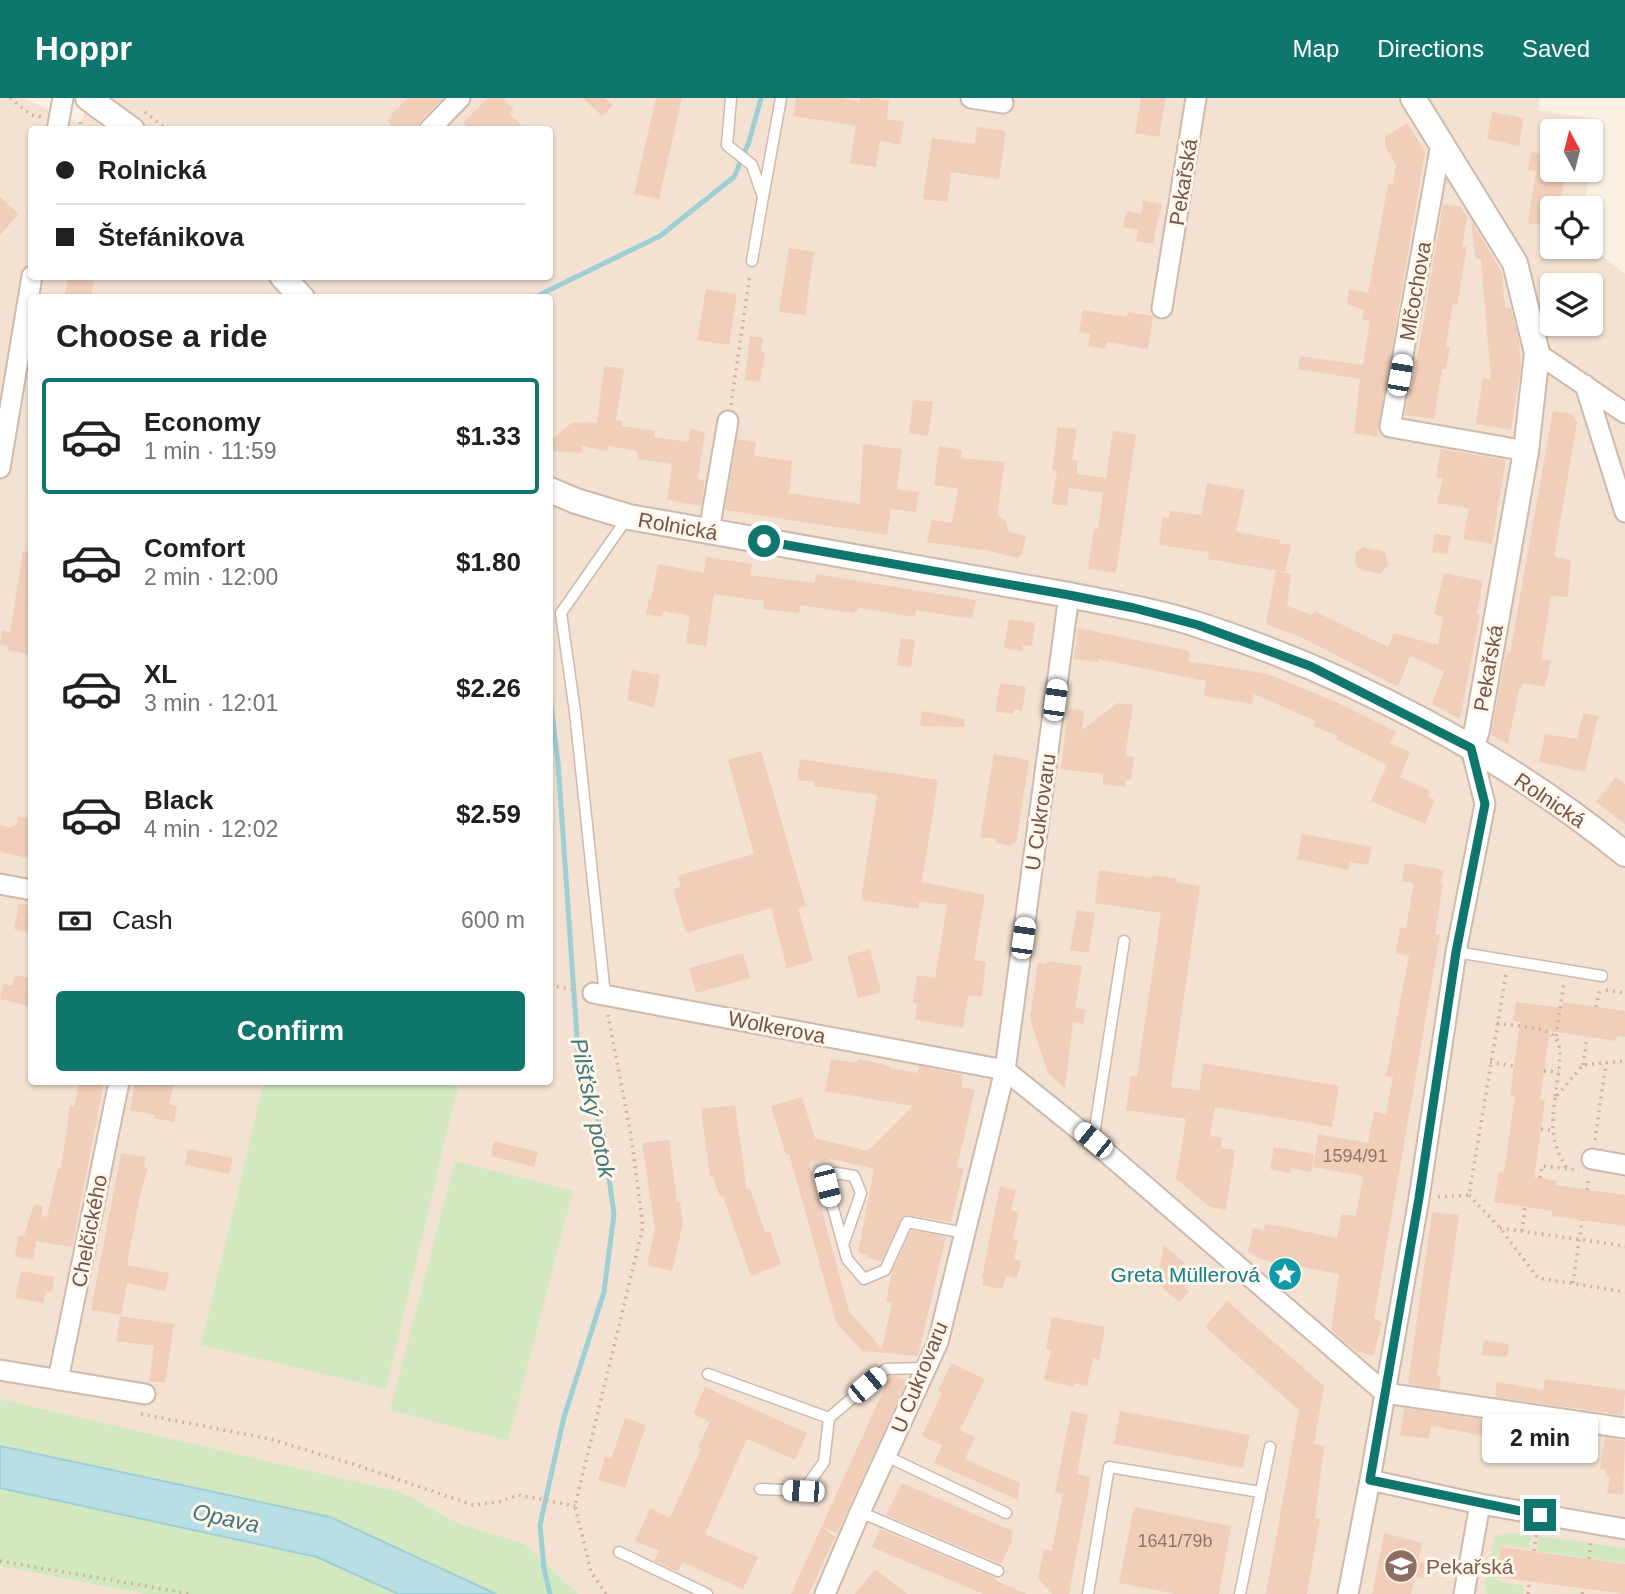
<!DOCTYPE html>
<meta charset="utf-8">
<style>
:root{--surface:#fff;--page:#f2f2f2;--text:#202124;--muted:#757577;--line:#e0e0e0;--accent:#0f766e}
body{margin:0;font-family:Helvetica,sans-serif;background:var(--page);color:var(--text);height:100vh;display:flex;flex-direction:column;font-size:26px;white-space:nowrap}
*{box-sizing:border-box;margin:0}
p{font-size:23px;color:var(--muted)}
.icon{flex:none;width:38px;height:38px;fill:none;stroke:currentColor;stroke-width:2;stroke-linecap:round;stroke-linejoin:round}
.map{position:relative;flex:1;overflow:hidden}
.panel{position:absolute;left:28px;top:196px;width:525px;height:791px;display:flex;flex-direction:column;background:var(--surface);border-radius:7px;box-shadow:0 2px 5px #0004}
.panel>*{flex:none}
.hud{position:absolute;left:28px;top:28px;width:525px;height:154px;border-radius:7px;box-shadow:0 2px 5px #0004;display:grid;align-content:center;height:154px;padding:0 28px;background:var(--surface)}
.needle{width:46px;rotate:353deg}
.fabs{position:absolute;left:1540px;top:21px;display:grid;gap:14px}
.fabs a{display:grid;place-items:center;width:63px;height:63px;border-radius:7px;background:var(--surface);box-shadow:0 2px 5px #0004;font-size:35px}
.end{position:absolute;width:32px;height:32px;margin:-16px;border:9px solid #0f766e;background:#fff;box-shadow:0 0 0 4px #fff}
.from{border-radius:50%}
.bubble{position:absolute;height:49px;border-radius:7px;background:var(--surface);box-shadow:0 2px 5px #0004;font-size:23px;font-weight:700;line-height:49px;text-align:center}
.car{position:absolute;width:21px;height:42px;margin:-21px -10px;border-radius:9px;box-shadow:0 0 5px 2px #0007;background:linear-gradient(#fff 24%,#345 0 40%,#fff 0 76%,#345 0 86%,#fff 0)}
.hud b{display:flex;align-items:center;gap:24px;height:66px;font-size:26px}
.hud b+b{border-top:2px solid var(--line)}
.hud i{width:18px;height:18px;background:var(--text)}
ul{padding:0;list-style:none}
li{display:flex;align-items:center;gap:21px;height:116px;margin:0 14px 10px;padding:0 14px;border:4px solid transparent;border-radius:7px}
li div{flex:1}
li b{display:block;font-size:26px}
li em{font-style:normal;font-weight:700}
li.current{border-color:var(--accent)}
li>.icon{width:63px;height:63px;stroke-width:1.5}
h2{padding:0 28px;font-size:32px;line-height:84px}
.pay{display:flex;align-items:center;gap:18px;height:77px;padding:0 28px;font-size:26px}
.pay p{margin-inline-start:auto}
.button{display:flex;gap:14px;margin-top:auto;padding:14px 28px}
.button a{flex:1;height:80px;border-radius:7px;background:var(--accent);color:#fff;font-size:28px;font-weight:700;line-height:80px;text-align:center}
header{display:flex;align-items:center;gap:42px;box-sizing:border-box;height:98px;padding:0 35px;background:var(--accent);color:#fff}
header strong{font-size:33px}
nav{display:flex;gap:38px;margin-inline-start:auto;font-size:24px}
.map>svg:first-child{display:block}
.residential{fill:#f3e2d1;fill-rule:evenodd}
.green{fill:#d2e8c1}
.water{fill:#b7dfe4;stroke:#9ecfd6;stroke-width:2}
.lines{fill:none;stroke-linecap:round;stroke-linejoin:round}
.stream{stroke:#9ecfd6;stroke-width:5}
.building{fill:#f0ceba}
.service-casing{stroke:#cebaac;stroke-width:13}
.minor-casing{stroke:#cebaac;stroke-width:23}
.tertiary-casing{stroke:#cebaac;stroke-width:28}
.path{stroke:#d5b19e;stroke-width:3.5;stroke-dasharray:2 5;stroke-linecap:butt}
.service{stroke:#fff;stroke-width:10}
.minor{stroke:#fff;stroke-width:19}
.tertiary{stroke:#fff;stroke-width:24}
.route{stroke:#0f766e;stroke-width:9}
.labels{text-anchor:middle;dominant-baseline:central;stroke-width:6;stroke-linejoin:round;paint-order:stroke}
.number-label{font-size:18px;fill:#927465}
.street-label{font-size:21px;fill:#725649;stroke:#fff5e8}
.culture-label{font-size:21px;fill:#0d838f;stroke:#fff5e8;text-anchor:end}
.education-label{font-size:21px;fill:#785e54;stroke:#fff5e8;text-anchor:start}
.water-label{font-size:23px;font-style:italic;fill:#41777f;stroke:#fff5e8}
</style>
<header>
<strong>Hoppr</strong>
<nav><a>Map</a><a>Directions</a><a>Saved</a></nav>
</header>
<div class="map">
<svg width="1625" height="1496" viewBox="0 0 1625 1496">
<rect width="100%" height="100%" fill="#fbf1e2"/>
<path class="residential" d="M0 0H23L81 26 88 0H1540L1538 12 1598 21 1591 66V33H1552V72H1590L1584 110H1552V149L1591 148 1625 176V1496H578L525 1446 460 1426 401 1394 0 1301ZM32 32H550V178H32ZM1552 187H1591V226H1552ZM32 200H550V984H32Z
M0 1468 144 1496H0Z"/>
<path class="green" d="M264 984H437L458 988 386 1291 201 1247Z
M455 1063 573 1093 508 1343 390 1312Z
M0 1301 401 1394 460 1426 525 1446 578 1496H496L330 1419 0 1348Z
M0 1390 317 1459 398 1496H144L0 1468Z
M1510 1435 1532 1438 1528 1450 1501 1447 1496 1482 1524 1488 1523 1496H1487L1484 1487 1495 1438Z
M1539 1438 1625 1450V1465L1537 1453Z"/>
<path class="water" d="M0 1348 330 1419 496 1496H398L317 1459 0 1390Z"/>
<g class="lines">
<path class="stream" d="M533 200 660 138 734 79 749 44 761 0
M550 599 558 664 578 954 603 1037 614 1116 604 1194 564 1319 540 1427 544 1471 550 1496"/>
</g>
<path class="building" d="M408 0H443L420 23 416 32H395L387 23 390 20 389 19Z
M488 0H502L514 11 509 15 526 32H470L463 25Z
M583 0H605L613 7 602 18Z
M656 0H682L659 101 634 96Z
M796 0H838L860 4V0H869L889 3 887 21 904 24 900 47 880 43 876 69 850 65 856 28 793 18Z
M1141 0H1166L1159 39 1135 35Z
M1492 14 1524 20 1519 48 1487 41Z
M1407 25 1425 54 1377 339 1354 335 1360 281 1298 271 1300 258 1363 267 1370 223 1362 222 1364 212 1347 206 1349 191 1368 195 1388 86 1393 87 1396 67 1385 49V39Z
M977 29 1006 33 999 81 951 74 947 104 923 101 932 40 975 46Z
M1531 54 1552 58V72H1566L1559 110H1552V129L1528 125 1536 73 1528 72Z
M0 99 19 116 0 137Z
M1143 102 1162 106 1155 133 1154 146 1136 143 1138 132 1123 129 1126 113 1141 116Z
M1443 106 1461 109 1467 119 1462 150 1467 148 1457 207 1453 206 1446 248 1450 249 1446 271H1442L1434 321 1405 317 1409 291H1412Z
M1471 123 1502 174 1505 210H1511L1519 242 1521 267 1511 332 1476 326 1483 280 1491 282 1481 161H1476Z
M789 150 814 154 805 217 779 214Z
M68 178H95L91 200H68L69 196 65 195Z
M706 191 737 196 729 247 697 242Z
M1083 212 1127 219 1128 214 1153 218 1148 251 1107 244 1106 251 1088 248 1090 236 1079 234Z
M750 238 763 240 761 254 765 255 760 284 745 282Z
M604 268 624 271 616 322 622 323V328L655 333 654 339 688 344 690 331 705 334 698 379V381L705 382 701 408 667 402 672 366 637 361 638 353 608 348 607 353 582 348 581 355 552 353 553 340 573 324 597 325Z
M913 302 933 304 928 338 909 335Z
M1553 313 1573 316 1577 325 1554 459 1571 462 1568 499 1551 498 1541 561 1551 562 1545 589 1523 585 1521 591H1519L1508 646 1491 637 1506 554 1510 555Z
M1058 329 1077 331 1072 362 1077 363V376L1106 380 1113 333 1136 336 1116 475 1088 471 1094 431H1098L1103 395 1069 390 1067 408 1052 406 1057 373 1052 372Z
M737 341 756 344 754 358 792 363 789 395 860 406 863 346 902 351 897 391 919 394 916 414 891 411 887 437 725 412Z
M939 348 962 352 961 360 1005 364 997 417 1006 423 1008 434 1026 438 1022 456 1017 460 989 453 927 444 932 422 952 425 958 391 934 387Z
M1441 351 1506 362 1492 446 1463 441 1469 410 1437 405 1443 380 1436 379Z
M1207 385 1245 392 1236 434 1280 442 1279 445 1291 447 1285 474 1208 461 1209 454 1159 447 1163 419 1169 420 1170 413 1201 417Z
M1435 436 1451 438 1447 456 1432 454Z
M1363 449 1385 454 1388 467 1380 476 1359 471 1355 466 1356 454Z
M23 453 32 454V557L7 552 8 548 0 547 2 532 10 534Z
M706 459 752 466 750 477 815 485 816 476 976 502 972 521 916 512 915 519 860 510 853 515 800 507 799 515 763 511 764 503 714 496 706 548 686 545 690 518 664 513 662 519 646 516 649 500 651 501 658 466 704 475Z
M1276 473 1291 476 1287 508 1312 517 1314 513 1388 549 1394 535 1438 547 1443 519 1434 516 1444 475 1483 483 1477 516 1480 517 1460 621 1432 606 1444 573 1410 558 1398 589 1301 539 1266 526Z
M1009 521 1035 525 1032 548 1023 547V553L1004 550Z
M1078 530 1190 553 1188 563 1268 576 1345 608 1396 634 1390 645 1410 654 1400 679 1429 692V699L1435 702 1425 726 1371 703 1387 667 1336 641 1338 638 1313 628 1315 623 1254 596 1252 606 1204 598 1206 583 1098 561V564L1074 561Z
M901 540 915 542 911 569 897 567Z
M632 572 660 577 654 610 627 602Z
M1000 585 1026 589 1022 613 1014 611 1013 616 995 613Z
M1118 605 1133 607 1125 658 1134 659 1131 682 1125 681V689L1103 686V676L1061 671 1068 611 1084 612 1082 632Z
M922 613 965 621 964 629 920 628Z
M1583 615 1598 618 1585 674 1539 664 1545 636 1577 641Z
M761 653 806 808 798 810 813 863 787 870 771 810 686 835 673 791 681 789 677 778 754 756 728 662Z
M994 656 1029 662 1016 745 1013 744 1012 748 996 745 997 741 980 739Z
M800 661 938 682 922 784 985 797 974 862 986 864 982 896 981 899 968 897 963 930 915 922 917 905H913L917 877 935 880 947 807 919 804 918 811 861 802 877 697 814 688V684L797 682Z
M1616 679 1625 686V726L1596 704Z
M18 718 32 721V761L0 754V727L12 730 13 727 16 728Z
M1302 736 1372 749 1368 767 1350 764 1348 772 1297 761Z
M1405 765 1444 772 1440 785 1443 786 1435 836 1440 837 1374 1220 1382 1224 1374 1257 1357 1254 1331 1232 1339 1176 1263 1162 1248 1154 1253 1130 1264 1133 1265 1126 1279 1128 1337 1140 1342 1116 1356 1118 1363 1078 1313 1069 1318 1036 1368 1045 1374 1013 1386 1016 1393 979 1386 978 1409 858 1396 855 1400 829 1406 830 1414 785 1402 783Z
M1099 772 1152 780 1153 777 1177 781 1176 784 1200 788 1171 989 1199 992 1203 965 1339 988 1332 1029 1215 1009 1210 1038 1222 1040 1221 1050 1235 1052 1226 1112 1210 1109 1176 1081 1186 1021 1126 1012 1131 978 1137 979 1161 815 1095 805Z
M19 805 32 808V835L14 831Z
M1077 812 1095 815 1089 855 1070 852Z
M870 851 881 894 858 900 847 858Z
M743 855 750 880 696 895 689 870Z
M1047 863 1082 868 1075 910 1086 912 1083 926 1073 924 1065 990 1048 975 1030 921 1038 865 1047 866Z
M15 877 30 880 27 892 32 893V909L0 901 3 886 12 888Z
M1516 904 1562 910 1563 904 1625 913V939L1617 938 1616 943 1550 933 1540 1001 1545 1002 1534 1079 1557 1083 1556 1087 1625 1097V1128L1552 1118V1113L1494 1104 1499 1074 1504 1075 1515 998 1510 997 1520 924 1513 923Z
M831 961 857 965 858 961 890 968V970L918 975 919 968 963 977 961 989 975 992 957 1069 964 1070 951 1124 908 1117 903 1118 881 1163 867 1160V1157L858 1155 874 1071 832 1061 809 1065 849 1213 882 1251 892 1205 886 1203 892 1174 911 1132 946 1139 918 1258 862 1253 836 1224 795 1077 789 1056 786 1057 771 1008 802 999 815 1040 868 1053 913 1008 825 993Z
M79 984H104L72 1149 36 1143 33 1162 15 1158 19 1137 24 1138 34 1106 43 1108 41 1118 47 1119 58 1070H61L70 1008 74 1009Z
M135 984 148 987 149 984H174L169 1006 177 1008 174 1024 154 1020 155 1017 130 1012Z
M735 1007 747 1093 750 1091 765 1134 770 1133 781 1166 751 1178 723 1098 720 1099 713 1078 710 1079 701 1011Z
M669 1042 677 1104H680L683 1125 672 1173 647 1167 655 1131 642 1045Z
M494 1043 538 1054 534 1069 491 1058Z
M1274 1049 1314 1056 1311 1074 1291 1070 1290 1075 1270 1071Z
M188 1051 233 1060 229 1076 185 1067Z
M121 1055 146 1059 144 1069 148 1070 140 1097 127 1167 169 1175 165 1193 127 1185 121 1217 91 1212Z
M1000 1088 1016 1092 1011 1112 1019 1114 1013 1141 1018 1142 1014 1161 1021 1163 1017 1180 1006 1178 1002 1191 982 1187 984 1180H982Z
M1432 1114 1459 1117 1437 1278 1441 1279 1439 1291 1408 1286Z
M1164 1147 1196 1175 1184 1189 1189 1193 1179 1204 1157 1185Z
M21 1173 54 1179 52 1194 46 1193 43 1205 15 1200Z
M1227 1203 1324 1288 1314 1346 1324 1348 1315 1420 1320 1421 1307 1496H1266L1299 1312 1205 1229Z
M120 1218 174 1226 165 1285 149 1283 154 1248 116 1243Z
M1052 1219 1105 1229 1099 1262 1093 1260 1087 1288 1075 1285 1074 1289 1044 1282 1051 1252 1046 1251Z
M1484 1242 1509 1246 1507 1259 1482 1257Z
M951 1265 985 1281 960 1332 975 1339 965 1361 1020 1385 1018 1402 934 1365 942 1347 922 1338 942 1295 938 1292Z
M890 1278H897L907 1283 837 1435 823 1429 835 1439 809 1496H791Z
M1545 1281 1625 1292 1623 1317 1495 1299 1497 1284 1543 1292Z
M705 1289 807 1335 795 1362 747 1341 705 1436 758 1459 743 1491 682 1464 678 1474 654 1463 659 1453 635 1443 650 1410 670 1420 701 1351 698 1349 710 1324 693 1316Z
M1404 1310 1548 1331 1545 1346 1551 1347 1549 1362 1543 1361V1363L1487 1355 1488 1352 1482 1351 1484 1338 1460 1333 1431 1328 1429 1341 1400 1337Z
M1071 1313 1088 1317 1077 1376 1091 1379 1069 1496H1052L1038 1480 1044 1451 1052 1453 1063 1396 1055 1394Z
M1120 1313 1250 1337 1243 1370 1114 1346Z
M625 1320 646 1327 625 1390 598 1382 605 1359 611 1361Z
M1605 1339 1625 1343 1623 1397 1607 1395 1610 1379 1605 1378 1606 1372 1600 1371Z
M902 1385 1013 1433 1011 1445 1001 1466 886 1417Z
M1134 1409 1231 1428 1219 1496H1176L1119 1485Z
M880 1431 996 1480 995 1482 1027 1496H983L872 1449Z
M1384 1435 1422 1445 1418 1464 1425 1465 1423 1480 1415 1479 1411 1496H1372Z
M1501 1449 1625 1466V1496L1497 1479Z
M875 1471 907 1496H855Z"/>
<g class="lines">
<g class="service-casing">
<path id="service" d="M731 0 727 47 752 67 763 99 752 163
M763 99 781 0
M1456 854 1602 878
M605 897 575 614 561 515 628 419
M1093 1043 1124 843
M843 1147 861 1095 854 1078 836 1075 827 1088 847 1161 864 1181 885 1172 907 1124 965 1135
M708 1276 829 1320
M886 1358 1006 1415
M760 1391 803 1393 824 1364 829 1320 886 1271 925 1270
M860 1414 998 1473
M619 1454 707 1496
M1088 1496 1109 1369 1260 1394
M1240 1496 1270 1349"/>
</g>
<g class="minor-casing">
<path id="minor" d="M971 0 1003 5
M57 32 63 0
M429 32 460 0
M1441 46 1390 329 1526 353
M1162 210 1196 0
M1537 255 1625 315
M1585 287 1625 414
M0 370 32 178
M709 433 728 323
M0 786 32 792
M593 895 1005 972 1093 1043 1385 1295 1625 1330
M1592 1061 1625 1067
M0 1272 145 1296
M58 1282 119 984
M1370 1382 1480 1406 1625 1431
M825 1496 860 1414 938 1244 1005 972 1069 497
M1348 1496 1370 1382 1419 1100 1456 854 1485 706 1471 650
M1464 1496 1480 1406"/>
</g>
<g class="tertiary-casing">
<path id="tertiary" d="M88 0 132 32
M1413 0 1515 165 1537 255 1526 353 1477 632 1471 650
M282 178 302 200
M550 392 576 403 629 419 1069 497C1112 506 1157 513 1199 527 1349 576 1503 656 1625 756"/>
</g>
<path class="path" d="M10 0 31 17 43 19
M145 14 167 32
M80 24 82 32
M731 307 750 176
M550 887 575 892
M1606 892 1625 895
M1596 909 1600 891
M1497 925C1565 934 1565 930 1555 1000L1583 967 1625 963
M1556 938 1564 885
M1490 964 1514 968
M1583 967 1587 939
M1544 973 1559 974
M1555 1000C1551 1031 1551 1043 1567 1071
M1541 1031 1551 1032
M1595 1042 1606 965
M1540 1080 1542 1068 1579 1072
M1587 1092 1589 1079
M1469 1097 1500 1130 1538 1180 1625 1194
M1438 1099 1469 1097 1506 876
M1500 1130 1625 1148
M1522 1133 1525 1109
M1573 1185 1582 1122
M141 1316 270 1341 353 1366 473 1407 498 1404 518 1397 575 1408
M1534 1453 1537 1433
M1589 1461 1591 1442
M0 1463 192 1496
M606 1496 591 1474 575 1408 643 1129 631 1038 608 917
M1528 1496 1529 1485
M1582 1496 1583 1493"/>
<use href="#service" class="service"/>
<use href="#minor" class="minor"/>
<use href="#tertiary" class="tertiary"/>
</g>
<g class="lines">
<path class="route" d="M764 443 1069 497 1134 510 1198 527 1310 568 1471 650 1485 706 1456 854 1419 1100 1370 1382 1540 1417"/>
</g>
<defs>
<g id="sight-disc" transform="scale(1.75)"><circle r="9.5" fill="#0f9aa8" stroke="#fff5e8"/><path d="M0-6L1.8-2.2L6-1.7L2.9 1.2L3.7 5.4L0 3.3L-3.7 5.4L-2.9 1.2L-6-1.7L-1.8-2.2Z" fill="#fff"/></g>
<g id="school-disc" transform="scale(1.75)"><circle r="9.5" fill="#8d6e63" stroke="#fff5e8"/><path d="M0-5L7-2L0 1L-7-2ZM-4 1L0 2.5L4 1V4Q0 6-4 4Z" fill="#fff"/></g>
</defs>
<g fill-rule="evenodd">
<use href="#sight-disc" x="1285" y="1176"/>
<use href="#school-disc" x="1401" y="1468"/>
</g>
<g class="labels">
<g class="number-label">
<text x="1355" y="1058">1594/91</text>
<text x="1175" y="1443">1641/79b</text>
</g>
<g class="street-label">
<text transform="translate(1183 84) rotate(-81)">Pekařská</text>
<text transform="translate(1415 193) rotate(-80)">Mlčochova</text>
<text transform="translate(678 428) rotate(10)">Rolnická</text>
<text transform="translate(1488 570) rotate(-80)">Pekařská</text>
<text transform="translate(1550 702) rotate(34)">Rolnická</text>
<text transform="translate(1040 714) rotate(-82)">U Cukrovaru</text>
<text transform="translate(777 929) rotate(11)">Wolkerova</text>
<text transform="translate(89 1133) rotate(-79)">Chelčického</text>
<text transform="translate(919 1279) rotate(-68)">U Cukrovaru</text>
</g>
<g class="culture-label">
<text x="1260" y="1176">Greta Müllerová</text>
</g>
<g class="education-label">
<text x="1426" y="1468">Pekařská</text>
</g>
<g class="water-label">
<text transform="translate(593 1010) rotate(78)">Pilšťský potok</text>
<text transform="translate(226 1420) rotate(12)">Opava</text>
</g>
</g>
</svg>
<div class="fabs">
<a><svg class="needle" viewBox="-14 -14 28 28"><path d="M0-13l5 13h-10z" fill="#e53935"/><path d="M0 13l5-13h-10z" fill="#757577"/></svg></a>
<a><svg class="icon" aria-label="locate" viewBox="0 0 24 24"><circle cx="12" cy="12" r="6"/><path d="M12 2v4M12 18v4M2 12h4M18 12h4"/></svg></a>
<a><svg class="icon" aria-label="layers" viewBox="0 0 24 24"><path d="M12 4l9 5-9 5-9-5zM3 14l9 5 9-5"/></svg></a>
</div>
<i class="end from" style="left:764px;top:443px"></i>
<i class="end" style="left:1540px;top:1417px"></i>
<div class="bubble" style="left:1482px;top:1316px;width:116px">2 min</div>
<i class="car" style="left:1400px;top:277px;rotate:10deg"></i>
<i class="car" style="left:1055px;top:602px;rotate:8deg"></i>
<i class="car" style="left:1023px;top:840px;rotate:8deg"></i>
<i class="car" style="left:1093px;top:1042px;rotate:309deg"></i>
<i class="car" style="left:827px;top:1088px;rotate:166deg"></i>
<i class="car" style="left:867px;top:1287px;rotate:50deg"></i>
<i class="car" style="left:803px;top:1393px;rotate:273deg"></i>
<div class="hud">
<b><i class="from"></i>Rolnická</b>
<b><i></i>Štefánikova</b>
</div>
<section class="panel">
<h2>Choose a ride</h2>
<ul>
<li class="current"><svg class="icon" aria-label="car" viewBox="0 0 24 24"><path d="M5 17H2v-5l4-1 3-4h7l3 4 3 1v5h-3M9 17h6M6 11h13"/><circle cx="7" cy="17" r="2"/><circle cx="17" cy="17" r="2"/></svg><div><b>Economy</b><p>1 min · 11:59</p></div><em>$1.33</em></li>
<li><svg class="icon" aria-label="car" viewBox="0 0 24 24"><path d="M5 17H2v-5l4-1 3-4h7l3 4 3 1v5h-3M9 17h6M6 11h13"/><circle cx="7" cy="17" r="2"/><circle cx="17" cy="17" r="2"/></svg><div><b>Comfort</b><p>2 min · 12:00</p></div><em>$1.80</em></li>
<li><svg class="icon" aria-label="car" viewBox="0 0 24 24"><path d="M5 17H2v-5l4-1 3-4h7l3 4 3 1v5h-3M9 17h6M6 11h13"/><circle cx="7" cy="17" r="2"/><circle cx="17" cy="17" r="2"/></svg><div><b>XL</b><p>3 min · 12:01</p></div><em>$2.26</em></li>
<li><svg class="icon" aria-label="car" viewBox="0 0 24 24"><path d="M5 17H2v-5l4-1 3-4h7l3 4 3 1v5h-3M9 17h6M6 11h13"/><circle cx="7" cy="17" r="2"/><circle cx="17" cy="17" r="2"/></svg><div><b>Black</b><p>4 min · 12:02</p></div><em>$2.59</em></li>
</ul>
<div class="pay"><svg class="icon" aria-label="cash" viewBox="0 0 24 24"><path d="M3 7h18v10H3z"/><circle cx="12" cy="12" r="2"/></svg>Cash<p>600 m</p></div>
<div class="button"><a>Confirm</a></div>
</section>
</div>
